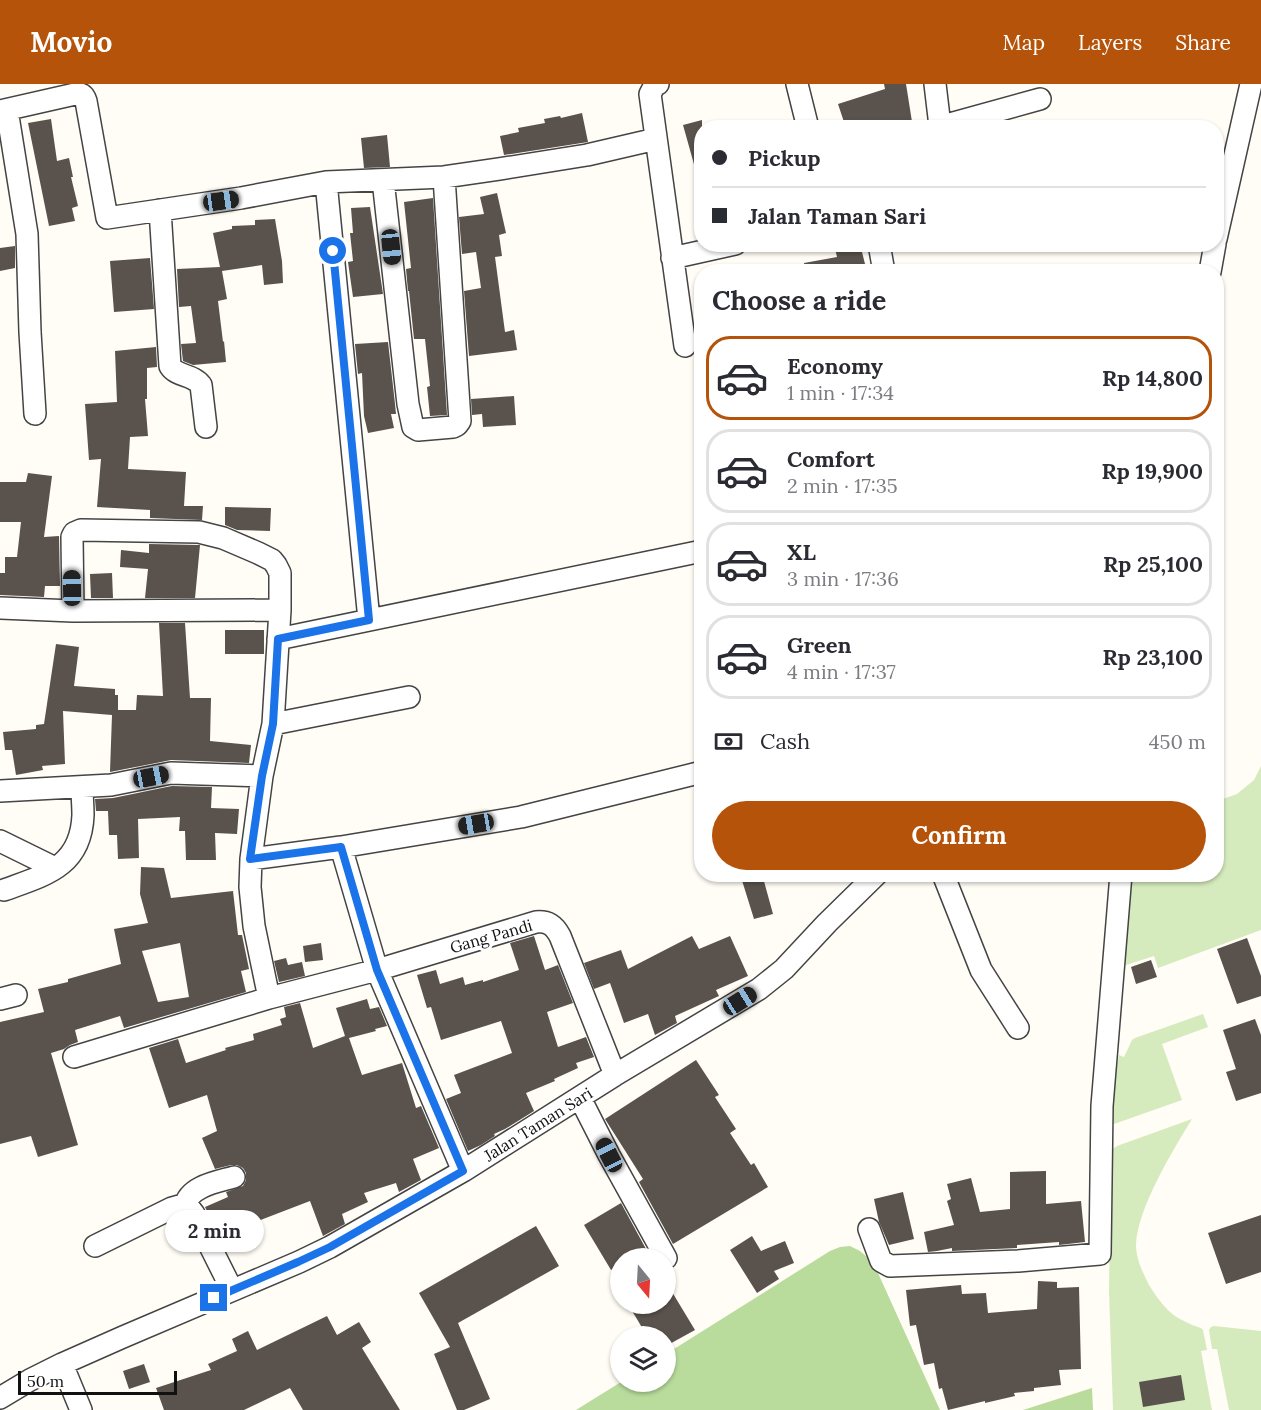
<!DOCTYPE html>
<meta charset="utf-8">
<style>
:root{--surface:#fff;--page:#f2f2f3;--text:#2b2b33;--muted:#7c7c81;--line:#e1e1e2;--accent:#b45309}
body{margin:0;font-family:Lora,serif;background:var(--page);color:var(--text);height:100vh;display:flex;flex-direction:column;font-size:22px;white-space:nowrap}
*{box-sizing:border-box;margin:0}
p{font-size:20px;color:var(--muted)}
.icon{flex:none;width:33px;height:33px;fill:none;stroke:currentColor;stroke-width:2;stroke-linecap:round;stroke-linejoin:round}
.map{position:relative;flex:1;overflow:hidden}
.sheet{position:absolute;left:694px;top:180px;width:530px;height:618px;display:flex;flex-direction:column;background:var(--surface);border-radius:24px;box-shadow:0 2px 4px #0004}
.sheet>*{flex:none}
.banner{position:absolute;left:694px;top:36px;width:530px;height:132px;border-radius:24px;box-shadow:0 2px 4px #0004;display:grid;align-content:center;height:132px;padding:0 18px;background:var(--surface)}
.needle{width:39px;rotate:162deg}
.tools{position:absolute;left:610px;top:1164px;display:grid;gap:12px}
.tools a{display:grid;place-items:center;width:66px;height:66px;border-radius:50%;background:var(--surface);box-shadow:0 2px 4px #0004;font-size:30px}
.scale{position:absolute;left:18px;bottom:15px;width:159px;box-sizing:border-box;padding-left:6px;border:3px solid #111;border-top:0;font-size:16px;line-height:21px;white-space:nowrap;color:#111;-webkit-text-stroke:4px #fff;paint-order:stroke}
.end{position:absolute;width:27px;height:27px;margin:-14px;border:8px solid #1a73e8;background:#fff;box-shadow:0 0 0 3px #fff}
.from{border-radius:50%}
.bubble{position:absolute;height:42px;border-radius:21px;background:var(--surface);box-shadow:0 2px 4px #0004;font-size:20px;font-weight:800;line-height:42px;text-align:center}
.car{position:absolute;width:18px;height:36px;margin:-18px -9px;border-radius:8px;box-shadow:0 0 4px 2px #0007;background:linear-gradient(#222 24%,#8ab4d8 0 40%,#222 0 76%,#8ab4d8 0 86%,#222 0)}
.banner b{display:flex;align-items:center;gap:21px;height:57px;font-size:22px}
.banner b+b{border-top:2px solid var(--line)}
.banner i{width:15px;height:15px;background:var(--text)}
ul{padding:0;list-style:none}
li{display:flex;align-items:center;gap:18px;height:84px;margin:0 12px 9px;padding:0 6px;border:3px solid var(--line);border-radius:24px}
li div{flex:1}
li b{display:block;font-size:22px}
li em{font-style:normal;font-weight:800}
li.current{border-color:var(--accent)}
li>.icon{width:54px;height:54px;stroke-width:1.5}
h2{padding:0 18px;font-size:27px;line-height:72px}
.pay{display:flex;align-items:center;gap:15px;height:66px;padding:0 18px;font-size:22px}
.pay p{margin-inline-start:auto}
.primary-button{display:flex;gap:12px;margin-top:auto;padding:12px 18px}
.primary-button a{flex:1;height:69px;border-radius:36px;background:var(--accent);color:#fff;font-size:24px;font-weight:800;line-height:69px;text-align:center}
header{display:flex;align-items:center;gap:36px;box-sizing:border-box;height:84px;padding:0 30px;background:var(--accent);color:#fff}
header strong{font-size:28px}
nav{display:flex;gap:33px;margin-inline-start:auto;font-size:21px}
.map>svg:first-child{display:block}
.green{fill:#d5ebbd}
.forest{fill:#b9dc9c}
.building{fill:#5a524d;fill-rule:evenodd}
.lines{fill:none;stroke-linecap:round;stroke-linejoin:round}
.minor-casing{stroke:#444;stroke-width:24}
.minor{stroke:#fff;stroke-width:21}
.route{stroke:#1a73e8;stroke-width:8}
.labels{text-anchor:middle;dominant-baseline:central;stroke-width:6;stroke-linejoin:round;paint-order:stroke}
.street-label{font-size:16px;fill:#111;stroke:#fff}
</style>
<header>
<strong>Movio</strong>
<nav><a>Map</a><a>Layers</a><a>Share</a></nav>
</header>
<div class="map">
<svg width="1261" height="1326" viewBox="0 0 1261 1326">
<rect width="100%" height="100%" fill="#fffdf5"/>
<path class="green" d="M1261 682V846L1158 884 1154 872 1123 882 1128 791 1216 790 1217 717 1237 710 1254 696Z
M1203 930 1208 943 1162 960 1182 1016 1114 1040 1112 1036 1115 992 1119 971 1124 973 1132 956 1135 954Z
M1192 1035C1173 1066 1137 1125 1136 1161 1136 1175 1143 1189 1149 1201 1157 1214 1169 1231 1184 1237 1189 1240 1195 1242 1201 1244L1203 1246 1207 1266 1201 1267 1212 1326H1113L1109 1207 1111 1066 1117 1062Z
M1214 1242 1261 1247V1326H1229L1217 1265H1212L1209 1246 1211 1243Z"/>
<path class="forest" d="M850 1162 860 1167 873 1178 940 1326H576L621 1298H666V1270L830 1167 840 1163Z
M1092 1304 1093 1326H1023Z"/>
<path class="building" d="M884 0H906L913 44H846L838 20 885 5Z
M582 29 588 58 504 71 500 52 519 48 518 44 545 39 544 35 560 32 561 34Z
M51 35 57 77 69 74 73 93H71L78 122 72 124 75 137 49 142 28 39Z
M702 36V91H697L683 41Z
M387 51 390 83 364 84 361 54Z
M497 109 506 149 499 151 502 172 495 173 505 248 514 246 517 266 469 272 464 207 481 204 476 168 462 170 459 133 484 130 480 113Z
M433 114 447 331 430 332 427 303 430 302 425 255H414L409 207H408L406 185 411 184 404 118Z
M370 123 383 210 353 213 348 178 353 177 350 149H353L351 124Z
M275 135 282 177 283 199 264 201 262 181 222 187 227 215 218 217 223 258 224 257 226 278 193 281 183 277 181 260 196 259 191 222 179 223 177 185 220 183 213 149 232 145V142L255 141V136Z
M834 160H860L867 188H805L804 179 837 173Z
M15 162V184L0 187V164Z
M150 174 154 225 114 228 110 177Z
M388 258 395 320 396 330H391L394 344 368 349 364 332 362 289 358 290 355 260Z
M156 263 157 283 147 284V315H145L148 352 130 353 128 385 186 388 184 422H203L202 436 150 434V426L97 423 101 375 89 376 85 320 117 318 115 267Z
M514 312 516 341 483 343 482 330 472 331 471 315Z
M28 389 52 392 44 453 59 452 60 502H45L44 513 0 511V489H5V473H17L21 438H0V398H26Z
M225 423 271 424 270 447 237 446 225 441Z
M149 460 200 461 195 514H145L148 485 120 483 121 466 149 469Z
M112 489 113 514H91L90 490Z
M159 539H185L190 614H211L210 657 251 661 249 679 171 676 110 688 112 631 63 627 65 680 42 682 43 686 16 691 12 666H5L3 648 36 645V641L44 640 56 560 79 563 74 602 115 605V611H118V626H136L137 611 163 612Z
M225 546H264V570H225Z
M172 702 212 703 211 724 239 725 237 750 215 749 216 776H186L185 747H179L180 733 138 735 139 774 118 775 117 751H109L108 727H96L95 715 113 714Z
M141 783 164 784 171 814 233 807 238 851H242L249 885 241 887 246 908 124 944 120 932 75 946 78 958 70 961 64 965 51 969 78 1061 38 1073 31 1052 0 1060V938L44 928 38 905 68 898V895L121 880 114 845 148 839 140 810ZM180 859 189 913 158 918 142 867Z
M740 790H762L773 830 754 835Z
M534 852 545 886 558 881 573 919 547 928 558 963 586 953 594 973 576 979 578 984 554 995 555 997 526 1009 534 1027 505 1045 494 1050 495 1052 481 1061 468 1067 446 1015 461 1009 454 991 512 969 501 937 441 956 431 923 427 924 417 891 436 886 440 900 463 893 465 901 483 896V898L519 886 510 859Z
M692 852 699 865 730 852 748 892 716 906 719 912 675 932 677 939 655 951 648 930 624 939 610 899 594 905 584 879 621 866 628 885Z
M1247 854 1261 892V912L1237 920 1217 865Z
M321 859 323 876 305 878 303 862Z
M286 874 288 881 302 878 305 892 279 898 274 877Z
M1151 876 1157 893 1136 900 1131 883Z
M367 915 370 925 379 923 387 942 375 945 376 947 349 954 362 991 402 979 416 1024 421 1022 439 1064 413 1075 421 1096 399 1108 396 1099 364 1109 368 1118 342 1130 345 1140 323 1152 310 1117 219 1152 205 1123 228 1113 226 1108 243 1102 246 1096V1089L243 1084 237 1081H231L215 1085 202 1054 217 1047 207 1011 169 1024 149 964 178 955 186 979 226 966 225 964 254 956 253 950 282 941 280 935 286 933 284 923 300 919 313 964 345 952 336 924Z
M1255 935 1261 951V1009L1236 1017 1226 988 1236 985 1223 946Z
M696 976 719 1011 715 1013 736 1045 730 1049 751 1081 754 1079 768 1103 673 1160 639 1098 643 1095 605 1035Z
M1046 1087V1120L1081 1117 1085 1158 1059 1161V1158L1017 1161V1164L952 1167V1164L937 1167 928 1168 924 1148 954 1141 947 1117 951 1115 947 1100 971 1094 980 1128 1010 1125V1088Z
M903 1108 914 1155 889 1161 879 1138 874 1115Z
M621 1119 646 1165 630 1174H621V1180L611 1186 584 1141Z
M1261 1131V1188L1226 1200 1208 1149Z
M536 1142 559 1182 458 1239 490 1315 464 1326H457L434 1270 450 1263 419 1209Z
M752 1152 761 1167 785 1157 794 1179 774 1187 779 1195 757 1209 730 1166Z
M1038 1197 1057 1198V1204L1079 1203 1081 1285 1059 1286 1061 1301 1034 1304V1307L1014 1309 1015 1312 985 1319V1317L948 1326 942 1304 939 1305 934 1279 924 1281 916 1241 910 1242 906 1206 961 1201 962 1210 986 1209 988 1229 1037 1225Z
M666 1198 695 1246 666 1262V1252H647L628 1220H666Z
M327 1232 337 1251 359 1238 371 1258 362 1264 400 1326H303L290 1304 244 1326H164L156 1304 211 1286 208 1280 237 1267 232 1255 248 1247 257 1266Z
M144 1280 150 1298 129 1305 123 1287Z
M1181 1291 1185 1316 1143 1323 1139 1298Z"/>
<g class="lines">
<g class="minor-casing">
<path id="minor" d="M658 0 655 1 650 10 685 262
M797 0 808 44
M935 0 940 42
M7 26 27 150 30 248 35 330
M0 27 75 10C81 9 84 11 86 17L107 134 241 114 326 98 444 93 499 85 587 71 656 55
M935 44 1040 15
M383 96 408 320 413 343 418 346 453 343 457 341 460 337 444 93
M326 98 369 536
M160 126 170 282C177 293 193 290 201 301L206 343
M1216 155 1251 0
M879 160 884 188
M672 174 735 160
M1210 188 1215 160
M0 524 73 527 280 526
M73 527 72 453 74 449 81 446 199 448 223 454 258 469 272 476 276 481 280 489V526L273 640 262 692 251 775 250 803 254 842 269 914
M278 555 702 467
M273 640 409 613
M0 707 111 701 171 689 262 692
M0 757 55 784
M341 763 377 886 463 1087
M251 775 341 763 521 733 702 688
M943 790 981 886 1018 944
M4 806C45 791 81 783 83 731 83 722 82 712 82 703
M0 915 16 911
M74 973 269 914 377 886 536 838C548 837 554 841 560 852L615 991
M580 1014 609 1071 666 1174
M185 1122C189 1102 217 1098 234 1093
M869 1145 881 1177 890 1182 1018 1177 1100 1170 1102 1022 1121 790
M95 1162 172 1124 179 1122H188L194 1130 232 1206
M62 1280 81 1326
M0 1314 30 1296 62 1280 123 1253 299 1178 330 1163 463 1087 615 991 759 905 784 885 827 839 877 790"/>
</g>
<use href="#minor" class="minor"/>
</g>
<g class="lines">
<path class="route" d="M214 1214 298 1178 330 1163 463 1087 377 886 341 763 250 775 262 692 273 640 278 555 369 536 333 167"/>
</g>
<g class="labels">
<g class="street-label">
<text transform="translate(491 852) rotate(-16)">Gang Pandi</text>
<text transform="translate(538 1040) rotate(-32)">Jalan Taman Sari</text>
</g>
</g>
</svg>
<div class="tools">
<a><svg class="needle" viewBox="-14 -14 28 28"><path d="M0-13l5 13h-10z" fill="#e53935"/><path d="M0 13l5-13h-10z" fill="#7c7c81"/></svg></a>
<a><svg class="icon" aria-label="layers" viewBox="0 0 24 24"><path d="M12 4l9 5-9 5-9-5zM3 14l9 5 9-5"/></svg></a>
</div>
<div class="scale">50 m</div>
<i class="end from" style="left:333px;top:167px"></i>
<i class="end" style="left:214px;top:1214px"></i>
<div class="bubble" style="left:165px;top:1126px;width:99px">2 min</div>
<i class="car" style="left:221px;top:117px;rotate:82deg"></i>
<i class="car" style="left:391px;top:163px;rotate:174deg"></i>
<i class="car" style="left:72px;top:504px;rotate:359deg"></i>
<i class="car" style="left:151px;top:693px;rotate:79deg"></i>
<i class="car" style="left:476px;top:740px;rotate:260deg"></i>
<i class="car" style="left:740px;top:917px;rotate:58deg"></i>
<i class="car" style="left:609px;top:1071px;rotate:333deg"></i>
<div class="banner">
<b><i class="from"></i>Pickup</b>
<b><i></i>Jalan Taman Sari</b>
</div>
<section class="sheet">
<h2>Choose a ride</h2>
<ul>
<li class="current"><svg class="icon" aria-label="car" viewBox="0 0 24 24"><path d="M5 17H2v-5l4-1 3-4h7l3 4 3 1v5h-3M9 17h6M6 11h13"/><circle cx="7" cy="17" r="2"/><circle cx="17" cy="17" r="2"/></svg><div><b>Economy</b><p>1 min · 17:34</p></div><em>Rp 14,800</em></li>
<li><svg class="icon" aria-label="car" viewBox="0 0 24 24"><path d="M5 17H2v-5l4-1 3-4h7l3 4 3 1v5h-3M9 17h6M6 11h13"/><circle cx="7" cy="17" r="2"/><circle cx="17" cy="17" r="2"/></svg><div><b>Comfort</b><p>2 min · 17:35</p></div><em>Rp 19,900</em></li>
<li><svg class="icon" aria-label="car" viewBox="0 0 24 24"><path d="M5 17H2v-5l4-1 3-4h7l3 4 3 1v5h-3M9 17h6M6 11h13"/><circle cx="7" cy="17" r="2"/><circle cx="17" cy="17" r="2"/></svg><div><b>XL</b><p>3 min · 17:36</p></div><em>Rp 25,100</em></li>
<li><svg class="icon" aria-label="car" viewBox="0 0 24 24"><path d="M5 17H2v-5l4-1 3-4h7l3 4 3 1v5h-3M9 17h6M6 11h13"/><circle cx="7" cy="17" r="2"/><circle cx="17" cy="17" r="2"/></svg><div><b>Green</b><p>4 min · 17:37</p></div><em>Rp 23,100</em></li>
</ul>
<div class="pay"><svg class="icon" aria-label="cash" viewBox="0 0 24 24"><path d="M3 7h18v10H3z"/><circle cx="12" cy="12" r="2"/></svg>Cash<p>450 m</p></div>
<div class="primary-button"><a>Confirm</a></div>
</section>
</div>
